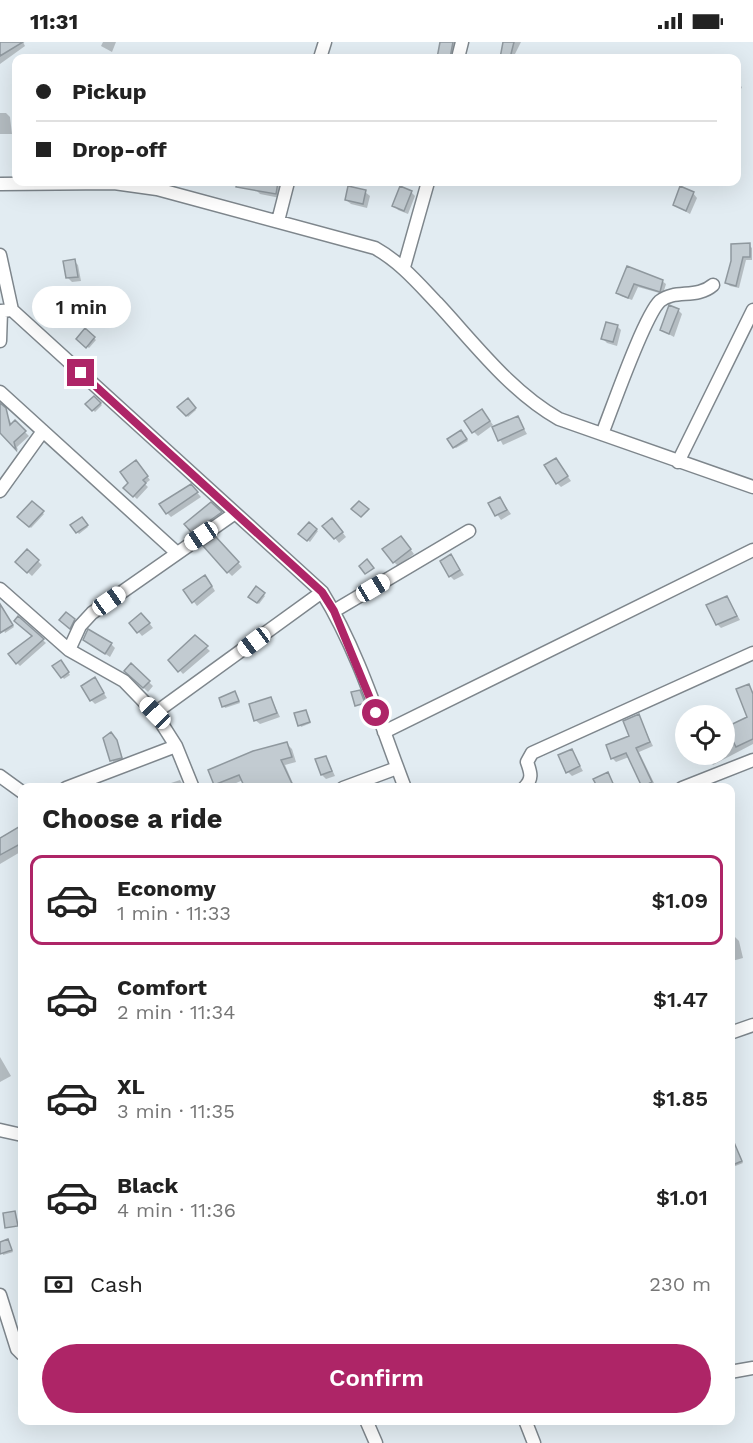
<!DOCTYPE html>
<meta charset="utf-8">
<style>
:root{--surface:#fff;--page:#f6f6f6;--text:#222;--muted:#767676;--line:#e0e0e0;--accent:#ae2567}
body{margin:0;font-family:"Work Sans",sans-serif;background:var(--page);color:var(--text);height:100vh;display:flex;flex-direction:column;font-size:22px;white-space:nowrap}
*{box-sizing:border-box;margin:0}
p{font-size:20px;color:var(--muted)}
.icon{flex:none;width:33px;height:33px;fill:none;stroke:currentColor;stroke-width:2;stroke-linecap:round;stroke-linejoin:round}
.map{position:relative;flex:1;overflow:hidden}
.side{position:absolute;left:18px;top:741px;width:717px;height:642px;display:flex;flex-direction:column;background:var(--surface);border-radius:12px;box-shadow:0 6px 24px #0002}
.side>*{flex:none}
.top-card{position:absolute;left:12px;top:12px;width:729px;height:132px;border-radius:12px;box-shadow:0 6px 24px #0002;display:grid;align-content:center;height:132px;padding:0 24px;background:var(--surface)}
.buttons{position:absolute;left:675px;top:663px;display:grid;gap:12px}
.buttons a{display:grid;place-items:center;width:60px;height:60px;border-radius:50%;background:var(--surface);box-shadow:0 6px 24px #0002;font-size:30px}
.end{position:absolute;width:27px;height:27px;margin:-14px;border:8px solid #ae2567;background:#fff;box-shadow:0 0 0 3px #fff}
.from{border-radius:50%}
.bubble{position:absolute;height:42px;border-radius:21px;background:var(--surface);box-shadow:0 6px 24px #0002;font-size:20px;font-weight:600;line-height:42px;text-align:center}
.car{position:absolute;width:18px;height:36px;margin:-18px -9px;border-radius:8px;box-shadow:0 0 4px 2px #0007;background:linear-gradient(#fff 24%,#345 0 40%,#fff 0 76%,#345 0 86%,#fff 0)}
.top-card b{display:flex;align-items:center;gap:21px;height:57px;font-size:22px}
.top-card b+b{border-top:2px solid var(--line)}
.top-card i{width:15px;height:15px;background:var(--text)}
ul{padding:0;list-style:none}
li{display:flex;align-items:center;gap:18px;height:90px;margin:0 12px 9px;padding:0 12px;border:3px solid transparent;border-radius:12px}
li div{flex:1}
li b{display:block;font-size:22px}
li em{font-style:normal;font-weight:600}
li.active{border-color:var(--accent)}
li>.icon{width:54px;height:54px;stroke-width:1.5}
h2{padding:0 24px;font-size:27px;line-height:72px}
.pay{display:flex;align-items:center;gap:15px;height:66px;padding:0 24px;font-size:22px}
.pay p{margin-inline-start:auto}
.action{display:flex;gap:12px;margin-top:auto;padding:12px 24px}
.action a{flex:1;height:69px;border-radius:36px;background:var(--accent);color:#fff;font-size:24px;font-weight:600;line-height:69px;text-align:center}
.status{display:flex;justify-content:space-between;align-items:center;height:42px;padding:0 30px;background:var(--surface);direction:ltr}
.status svg{height:16px;fill:currentColor}
.map>svg:first-child{display:block}
.shadow{fill:#0003}
.building{fill:#c2cbd1;stroke:#8f989e;stroke-width:1.5}
.lines{fill:none;stroke-linecap:round;stroke-linejoin:round}
.minor-casing{stroke:#7e868c;stroke-width:15}
.minor{stroke:#fff;stroke-width:12}
.route{stroke:#ae2567;stroke-width:8}
</style>
<div class="status"><b>11:31</b><svg viewBox="0 0 49 12"><path d="M0 12V9h3v3zM5 12V6h3v6zM10 12V3h3v9zM15 12V0h3v12zM26 1h20v11H26zM47 4h2v5h-2z"/></svg></div>
<div class="map">
<svg width="753" height="1401" viewBox="0 0 753 1401">
<rect width="100%" height="100%" fill="#e2ecf2"/>
<path class="shadow" d="M0 0H23L25 4 0 22Z
M103 0H116L112 10 101 4Z
M441 0H461L459 16H439Z
M505 0H521L513 16H502Z
M736 40 742 45 737 55H736Z
M0 71H6L10 75 12 92H0Z
M257 140H283L280 156 260 152 256 148Z
M365 150 370 154 367 166 351 162 346 158Z
M411 150 415 154 408 172 398 168 394 163Z
M693 151 697 156 690 172 674 163Z
M749 203 752 206V218H746L739 246 730 244 726 241Z
M74 219 78 223 81 239 72 240 68 236Z
M628 226 662 239 666 242 663 252 638 245 632 258 621 254 617 250Z
M678 268 682 272 674 295 661 288Z
M61 272V284L47 280Z
M617 284 621 288 617 304 607 301 603 297Z
M85 288 96 298 89 306 78 297Z
M94 356 102 363 95 370 87 362Z
M188 358 196 368 188 375 180 366Z
M4 367 12 383 15 380 29 394 17 405 18 409 0 389V368Z
M486 373 493 383 478 394 474 390Z
M517 375 527 392 503 403 494 386Z
M463 392 468 399 456 406 454 405Z
M556 418 571 439 561 445 557 441Z
M139 423 150 438 145 442 148 445 137 457 125 446Z
M191 444 201 455 171 475 167 471Z
M500 456 511 472 501 478 490 462Z
M32 461 44 472 31 486 19 475Z
M211 462 225 475 197 495 186 483Z
M82 477 88 485 79 492 72 483Z
M309 482 318 489 310 500 300 492Z
M336 482 346 495 339 501 325 484Z
M405 500 414 512 398 524 394 520Z
M220 501 242 525 232 534 228 530Z
M27 509 42 523 32 534 17 520Z
M451 514 464 533 454 538 450 534Z
M209 539 215 549 197 564 185 548Z
M256 546 265 554 259 562 250 555Z
M727 555 740 578 721 586 717 582Z
M8 576 14 585 5 591 0 578Z
M18 576 46 601 20 624 17 621 34 594Z
M146 577 153 586 142 594 131 581Z
M195 595 210 609 183 632 170 618Z
M85 598 111 602 115 606 110 615Z
M62 622 70 633 64 637 54 624Z
M131 623 153 644 148 650 126 629Z
M98 642 107 656 95 662 91 658Z
M749 644 753 650V702L713 723 706 712H724V687L749 676Z
M235 651 240 661 225 666 221 657Z
M271 656 280 675 260 682 255 678Z
M306 669 311 681 301 685 300 683Z
M638 674 653 704 639 710 655 743 651 746 643 744 629 715 616 720 612 716 631 695Z
M111 692 118 702 123 717 113 720Z
M287 702 292 707 296 720 285 723 295 746H247L243 738 225 746 216 742Z
M571 709 583 729 572 734 568 730Z
M326 715 335 734 326 737 322 733Z
M180 738 185 746H170L168 742Z
M22 784V809L0 822V798Z
M735 895 739 899 743 916 732 919 730 896Z
M0 1015 11 1034 0 1040Z
M737 1110 743 1121 733 1125 732 1123Z
M8 1199 13 1210 3 1213 0 1202Z"/>
<path class="building" d="M0 0H23L0 14Z
M440 0H453L450 16H437Z
M503 0H514L510 16H500Z
M237 140H278L276 152 236 145Z
M348 144 366 148 363 162 345 158Z
M400 144 412 149 404 169 392 164Z
M680 144 694 150 686 169 673 163Z
M750 201V215H743L736 244 725 241 731 219V202Z
M75 217 78 235 66 236 63 219Z
M627 224 663 238 660 250 634 242 628 256 616 251Z
M669 263 679 267 669 292 660 288Z
M48 268 62 271 59 283 45 280Z
M606 280 618 283 613 300 601 297Z
M85 286 95 295 86 306 76 297Z
M94 354 101 361 92 369 85 362Z
M188 356 196 366 186 374 177 365Z
M0 361 6 366 10 383 15 378 26 389 14 400 16 408 0 391Z
M482 367 490 379 472 391 464 379Z
M518 374 524 387 498 399 492 385Z
M461 388 467 397 453 406 447 397Z
M556 416 568 434 556 442 544 423Z
M136 418 148 434 143 438 146 441 133 455 123 446 128 441 120 430Z
M191 442 198 450 166 472 159 462Z
M500 455 507 468 495 474 488 461Z
M32 459 44 469 29 485 17 475Z
M359 459 369 467 361 475 351 467Z
M211 460 222 470 192 491 184 482Z
M82 475 88 483 76 491 70 483Z
M332 476 343 490 334 497 322 484Z
M309 480 317 487 307 499 298 492Z
M401 494 411 507 393 521 382 507Z
M216 495 239 520 227 531 203 504Z
M27 507 39 518 27 531 15 520Z
M451 512 460 528 449 535 440 519Z
M367 517 374 526 365 532 359 524Z
M205 533 212 544 192 561 183 548Z
M256 544 265 551 257 561 248 555Z
M727 554 737 574 716 583 706 563Z
M0 562 13 583 0 591Z
M66 570 75 577 70 587 59 578Z
M141 571 150 581 137 591 129 581Z
M18 574 44 597 16 622 8 612 32 594 14 579Z
M88 587 112 601 105 612 83 598Z
M195 593 208 604 178 630 168 618Z
M61 618 69 630 61 636 52 624Z
M131 621 150 639 143 646 124 629Z
M95 635 104 651 90 659 81 644Z
M749 642 753 652V697L736 705 726 685 747 675 736 647Z
M360 648 365 661 355 664 351 650Z
M235 649 239 659 222 665 219 656Z
M271 655 277 671 254 679 249 662Z
M306 668 310 680 298 684 294 671Z
M639 672 650 700 636 706 652 740 642 745 626 711 611 717 606 703 629 694 623 679Z
M111 690 117 698 122 716 110 719 103 696Z
M287 700 292 715 281 718 294 746H245L239 733 214 743 208 728 253 709Z
M572 707 580 724 566 731 558 713Z
M326 714 332 729 321 733 315 717Z
M608 730 615 746H598L593 737Z
M22 783V801L0 813V796Z
M730 1091 742 1119 730 1124Z
M15 1169 18 1184 5 1186 3 1171Z
M8 1197 12 1208 0 1212V1200Z"/>
<g class="lines">
<g class="minor-casing">
<path id="minor" d="M320 16 325 0
M458 16 462 0
M0 142 114 141 157 147 375 206C400 220 417 240 437 261 475 302 510 349 559 377L753 445
M278 179 288 140
M0 213 12 268 322 550C359 610 380 681 405 746
M404 225 428 140
M0 299 1 269 12 268
M0 350 177 511
M602 392C612 367 644 274 660 259 675 247 697 257 713 243
M678 420 753 268
M0 449 43 389
M0 547 69 608 124 639 155 671 176 704 193 746
M334 569 469 489
M69 608 80 584 92 571 235 471
M155 671 322 550
M384 690 753 508
M0 734 22 750
M66 746 176 704
M343 746 397 726
M524 746C533 737 531 731 527 720L532 711 753 611
M682 746 753 718
M730 991 753 983
M0 1088 22 1093
M0 1253 17 1307 22 1312
M730 1330 753 1326
M366 1378 376 1401
M525 1378 534 1401"/>
</g>
<use href="#minor" class="minor"/>
</g>
<g class="lines">
<path class="route" d="M81 331 322 550 334 569 376 671"/>
</g>
</svg>
<div class="buttons">
<a><svg class="icon" aria-label="locate" viewBox="0 0 24 24"><circle cx="12" cy="12" r="6"/><path d="M12 2v4M12 18v4M2 12h4M18 12h4"/></svg></a>
</div>
<i class="end from" style="left:376px;top:671px"></i>
<i class="end" style="left:81px;top:331px"></i>
<div class="bubble" style="left:32px;top:244px;width:99px">1 min</div>
<i class="car" style="left:201px;top:494px;rotate:236deg"></i>
<i class="car" style="left:373px;top:546px;rotate:59deg"></i>
<i class="car" style="left:109px;top:559px;rotate:55deg"></i>
<i class="car" style="left:254px;top:600px;rotate:233deg"></i>
<i class="car" style="left:155px;top:671px;rotate:316deg"></i>
<div class="top-card">
<b><i class="from"></i>Pickup</b>
<b><i></i>Drop-off</b>
</div>
<section class="side">
<h2>Choose a ride</h2>
<ul>
<li class="active"><svg class="icon" aria-label="car" viewBox="0 0 24 24"><path d="M5 17H2v-5l4-1 3-4h7l3 4 3 1v5h-3M9 17h6M6 11h13"/><circle cx="7" cy="17" r="2"/><circle cx="17" cy="17" r="2"/></svg><div><b>Economy</b><p>1 min · 11:33</p></div><em>$1.09</em></li>
<li><svg class="icon" aria-label="car" viewBox="0 0 24 24"><path d="M5 17H2v-5l4-1 3-4h7l3 4 3 1v5h-3M9 17h6M6 11h13"/><circle cx="7" cy="17" r="2"/><circle cx="17" cy="17" r="2"/></svg><div><b>Comfort</b><p>2 min · 11:34</p></div><em>$1.47</em></li>
<li><svg class="icon" aria-label="car" viewBox="0 0 24 24"><path d="M5 17H2v-5l4-1 3-4h7l3 4 3 1v5h-3M9 17h6M6 11h13"/><circle cx="7" cy="17" r="2"/><circle cx="17" cy="17" r="2"/></svg><div><b>XL</b><p>3 min · 11:35</p></div><em>$1.85</em></li>
<li><svg class="icon" aria-label="car" viewBox="0 0 24 24"><path d="M5 17H2v-5l4-1 3-4h7l3 4 3 1v5h-3M9 17h6M6 11h13"/><circle cx="7" cy="17" r="2"/><circle cx="17" cy="17" r="2"/></svg><div><b>Black</b><p>4 min · 11:36</p></div><em>$1.01</em></li>
</ul>
<div class="pay"><svg class="icon" aria-label="cash" viewBox="0 0 24 24"><path d="M3 7h18v10H3z"/><circle cx="12" cy="12" r="2"/></svg>Cash<p>230 m</p></div>
<div class="action"><a>Confirm</a></div>
</section>
</div>
